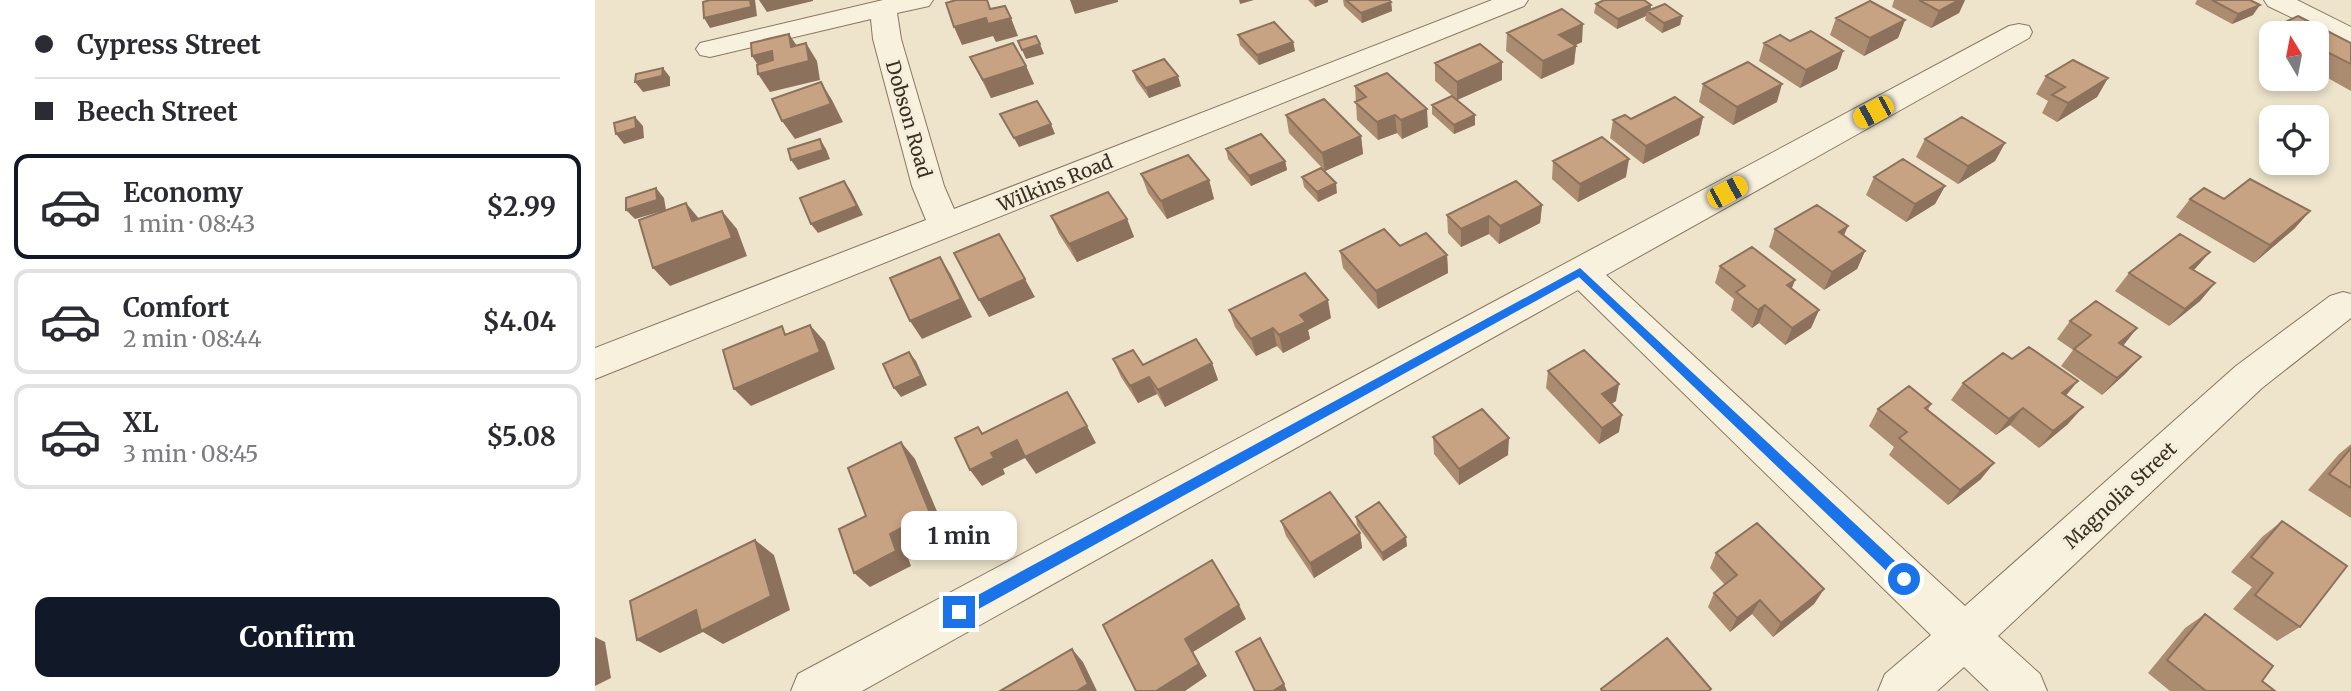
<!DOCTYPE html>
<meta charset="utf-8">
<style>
:root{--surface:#fff;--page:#f7f7f7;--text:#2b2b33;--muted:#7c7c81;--line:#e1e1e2;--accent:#111827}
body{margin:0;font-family:Merriweather,serif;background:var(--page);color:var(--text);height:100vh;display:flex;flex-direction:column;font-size:26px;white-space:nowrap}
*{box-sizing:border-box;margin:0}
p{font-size:23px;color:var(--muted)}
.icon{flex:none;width:38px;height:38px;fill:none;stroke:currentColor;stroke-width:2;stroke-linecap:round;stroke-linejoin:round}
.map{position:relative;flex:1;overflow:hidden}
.drawer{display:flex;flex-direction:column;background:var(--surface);width:595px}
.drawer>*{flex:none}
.hud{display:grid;align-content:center;height:154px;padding:0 35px;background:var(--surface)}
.needle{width:46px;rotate:350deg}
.buttons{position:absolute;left:1664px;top:21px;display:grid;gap:14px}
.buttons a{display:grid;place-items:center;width:70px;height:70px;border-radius:14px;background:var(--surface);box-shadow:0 4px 10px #0003;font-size:35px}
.end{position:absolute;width:32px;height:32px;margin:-16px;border:9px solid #1a73e8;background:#fff;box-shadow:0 0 0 4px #fff}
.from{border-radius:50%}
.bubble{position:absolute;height:49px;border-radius:14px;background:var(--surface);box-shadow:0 4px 10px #0003;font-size:23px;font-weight:700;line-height:49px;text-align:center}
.car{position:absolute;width:21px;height:42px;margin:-21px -10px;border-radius:9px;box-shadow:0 0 5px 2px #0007;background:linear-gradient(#f5c518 24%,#345 0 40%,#f5c518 0 76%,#345 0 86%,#f5c518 0)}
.hud b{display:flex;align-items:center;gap:24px;height:66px;font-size:26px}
.hud b+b{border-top:2px solid var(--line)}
.hud i{width:18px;height:18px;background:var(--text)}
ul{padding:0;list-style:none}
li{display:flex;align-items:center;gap:21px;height:105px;margin:0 14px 10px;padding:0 21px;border:4px solid var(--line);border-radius:14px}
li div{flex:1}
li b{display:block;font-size:26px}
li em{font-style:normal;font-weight:700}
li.selected{border-color:var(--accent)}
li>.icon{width:63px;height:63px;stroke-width:1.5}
.cta{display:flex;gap:14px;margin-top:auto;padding:14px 35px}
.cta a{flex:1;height:80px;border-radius:14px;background:var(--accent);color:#fff;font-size:28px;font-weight:700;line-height:80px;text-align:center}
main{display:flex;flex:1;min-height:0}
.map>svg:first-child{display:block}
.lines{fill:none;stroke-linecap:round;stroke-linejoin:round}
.street-casing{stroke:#897760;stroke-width:2}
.street{fill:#f8f1de;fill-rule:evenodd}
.wall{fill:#ac8c71}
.shaded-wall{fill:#8c725c}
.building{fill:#c8a383;stroke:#8c725c;stroke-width:2}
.route{fill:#1a73e8}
.labels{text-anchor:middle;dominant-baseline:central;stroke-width:6;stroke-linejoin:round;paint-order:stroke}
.street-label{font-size:19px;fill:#3b2f22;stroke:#f5eeda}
</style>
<main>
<section class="drawer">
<div class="hud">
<b><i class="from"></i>Cypress Street</b>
<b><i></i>Beech Street</b>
</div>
<ul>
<li class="selected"><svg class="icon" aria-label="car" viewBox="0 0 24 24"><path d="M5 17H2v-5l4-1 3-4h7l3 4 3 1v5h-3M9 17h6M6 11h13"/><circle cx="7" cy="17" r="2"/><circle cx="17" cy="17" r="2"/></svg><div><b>Economy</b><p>1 min · 08:43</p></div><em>$2.99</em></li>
<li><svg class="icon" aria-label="car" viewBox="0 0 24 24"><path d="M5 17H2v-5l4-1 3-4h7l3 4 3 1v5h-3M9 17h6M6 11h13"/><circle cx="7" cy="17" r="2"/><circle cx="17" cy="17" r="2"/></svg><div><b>Comfort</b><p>2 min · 08:44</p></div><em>$4.04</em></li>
<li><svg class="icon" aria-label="car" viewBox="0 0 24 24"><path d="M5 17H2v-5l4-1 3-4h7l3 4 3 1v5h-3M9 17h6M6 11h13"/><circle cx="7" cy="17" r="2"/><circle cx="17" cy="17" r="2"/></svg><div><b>XL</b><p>3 min · 08:45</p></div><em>$5.08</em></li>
</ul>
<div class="cta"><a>Confirm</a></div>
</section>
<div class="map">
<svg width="1756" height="691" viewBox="0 0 1756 691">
<rect width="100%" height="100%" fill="#ede4cb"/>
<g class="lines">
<g class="street-casing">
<path id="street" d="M288 0H338L334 6 302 13 306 39 349 186 359 209 897 0H933L929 6 0 379V348L331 220 317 186 278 39 276 19 115 57 105 55 101 49 105 43Z
M1669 0H1702L1756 27V46L1673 6Z
M1424 24 1434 26 1437 32 1434 38 1011 275 1370 606 1641 366 1735 296 1748 292 1756 294V318L1667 388 1403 636 1445 674 1452 691H1394L1369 667 1342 691H1283L1290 674 1336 635 983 290 267 691H196L203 674 1414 26Z"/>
</g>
<use href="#street" class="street"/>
</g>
<path class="wall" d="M713 0H733V2L720 7Z
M748 0H794L796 2 797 11 767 23 749 6Z
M1299 0H1370L1364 13 1336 28 1297 7Z
M1602 0H1655L1658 15 1637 24 1600 4Z
M1001 4 1056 5 1055 10 1087 16 1085 25 1067 33 1050 20 1051 16 1022 29 999 13Z
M1703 16 1756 43V91L1722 72V33H1676V48L1669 44 1682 26Z
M1241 18 1310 20 1303 38 1269 56 1235 35Z
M912 33 987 42 979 46H981L979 64 946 79 911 51Z
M643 35 698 42 700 51 664 65 645 45Z
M1195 41 1248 51 1242 69 1205 88 1164 61 1169 43Z
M375 57 431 66 439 84 396 98Z
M840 63 907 80 862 100 840 81Z
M538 71 586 86 554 98 541 80Z
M1451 76 1513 78 1502 97 1462 122 1447 113 1453 101 1441 94Z
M1108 84 1182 102 1138 125 1104 102Z
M760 86 833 127 807 139 802 133 783 140 762 120Z
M837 105 880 115V125L859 134 837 114Z
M691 115 766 136 768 154 730 171 694 133Z
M1108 117 1104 135 1048 164 1015 138 1018 120Z
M1330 139 1410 143 1400 161 1363 184 1321 157Z
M631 149 690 161 692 170 656 186 633 159Z
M958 161 1031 177 983 202 957 179Z
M546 174 614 180 619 199 572 219 553 193Z
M707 177 742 193 723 202 709 187Z
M1279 177 1350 186 1340 204 1311 222 1271 195Z
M1595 199H1629L1715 211 1699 229 1659 263 1581 217Z
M947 205 945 223 904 244 894 234 866 247 853 233 852 215Z
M456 216 532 219 539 237 482 262 464 234Z
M1180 229 1249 236 1270 251 1262 269 1229 290 1174 247Z
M805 246 852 255 853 273 783 309 748 268 745 251Z
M1125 266 1200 280 1196 289 1224 310 1216 328 1190 345 1164 323 1157 328 1136 310 1139 299 1120 283Z
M1599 270 1620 283 1605 301 1574 326 1520 291 1534 273Z
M634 310 736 318 713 330 715 339 688 353 682 346 661 356 640 327Z
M1475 321 1542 328 1528 345 1546 357 1530 374 1507 395 1466 366 1478 350 1462 339Z
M518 359 548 365 617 363 623 380 570 407 562 394 543 403 526 377Z
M953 371 1021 401 1016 404 1024 432 1004 444 951 388Z
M1368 383 1471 395 1473 424 1444 448 1415 425 1401 435 1356 400Z
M1336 404 1333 410 1386 479 1353 505 1294 455 1299 447 1274 426 1283 409Z
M838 437 913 455 864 485 839 454Z
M1756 444V518L1713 490 1744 454Z
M761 517 812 546 788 561 762 525Z
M686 521 765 533 767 548 719 578 691 536Z
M1687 521 1705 627 1682 641 1638 609 1657 587 1636 572 1667 537Z
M1121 553 1229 589 1219 604 1178 637 1157 614 1135 632 1113 607 1119 593 1130 585 1115 568Z
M1610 614 1667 681 1680 691H1575L1553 673 1590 628Z"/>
<path class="shaded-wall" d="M155 0H160L162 16 115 28 109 18Z
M164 0H218V1L172 12Z
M392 0 401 22 416 18 423 36 401 42 398 36 367 45 359 27Z
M475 0H523V2L480 14Z
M644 0H659L645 4Z
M719 0H733V2L720 7Z
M1364 0H1370L1364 13 1336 28 1344 11Z
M796 2 797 11 767 23 766 13Z
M1056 5 1055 13 1052 11 1051 16 1022 29 1023 19Z
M1665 5 1658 15 1637 24 1643 14Z
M1087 16 1085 25 1067 33 1069 23Z
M1310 20 1303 38 1269 56 1275 38Z
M988 24 987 42 963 53 964 35Z
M194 34 206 52 211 43 222 61 225 80 175 92 163 74 168 73 157 56 196 47Z
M698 42 700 51 664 65 662 55Z
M445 44 449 54 431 59 427 50Z
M981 46 979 64 946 79 948 61Z
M1248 51 1242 69 1205 88 1211 70Z
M907 62V80L862 100V82Z
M431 66 439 84 396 98 388 80Z
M68 68 75 77V86L48 92 40 82Z
M583 76 586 86 554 98 551 88Z
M1513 78 1502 97 1462 122 1473 103Z
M226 82 237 100 248 122 200 139 187 121Z
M1187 84 1182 102 1138 125 1142 107Z
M832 109 833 127 807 139 806 120Z
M800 115 802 133 783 140 782 122Z
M880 115V125L859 134V125Z
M40 117 48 126 49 138 29 144 21 134Z
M1108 117 1104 135 1048 164 1051 146Z
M456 124 460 134 424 147 419 138Z
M766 136 768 154 730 171 727 153Z
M225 139 231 149 235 159 203 170 196 160Z
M1410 143 1400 161 1363 184 1373 166Z
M1034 159 1031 177 983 202 985 184Z
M690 161 692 170 656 186 654 176Z
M614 180 619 199 572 219 566 201Z
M249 181 256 191 268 215 223 233 216 224Z
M741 183 742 193 723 202 722 192Z
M1350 186 1340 204 1311 222 1320 204Z
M61 188 69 198 71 210 40 219 31 210Z
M91 203 106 221H97Z
M947 205 945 223 904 244 905 226Z
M127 211 142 229 152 256 75 286 58 268Z
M1715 211 1699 229 1659 263 1675 245Z
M894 216V234L866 247V229Z
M532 219 539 237 482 262 474 244Z
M1253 226 1245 245 1244 232Z
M1270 251 1262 269 1229 290 1237 272Z
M1615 252 1600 269 1580 286 1595 268Z
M852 255 853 273 783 309 781 291Z
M345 257 356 275 377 317 327 339 315 321Z
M430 279 440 297 394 317 384 300Z
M1200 280 1193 298 1192 285Z
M1620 283 1605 301 1574 326 1590 309Z
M733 300 736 318 713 330 715 339 688 353 684 335 705 315Z
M1170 305 1164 323 1157 328 1163 310Z
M1224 310 1216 328 1190 345 1197 328Z
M215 325 230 342 240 369 156 406 139 389Z
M678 328 682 346 661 356 656 339Z
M1542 328 1528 346 1524 343Z
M314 352 321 361 332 385 306 397 299 388Z
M1546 357 1530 374 1507 395 1522 378Z
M617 363 623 380 570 407 563 390Z
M554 377 562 394 543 403 535 386Z
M1483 381 1469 398 1467 393Z
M1024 384 1021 401 1004 411 1007 394Z
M1488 407 1473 424 1444 448 1458 431Z
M1428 408 1415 425 1401 435 1414 419Z
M1027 415 1024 432 1004 444 1007 428Z
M492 426 501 443 441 474 430 458 408 469 410 474 387 486 375 470 396 453 422 440Z
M914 438 913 455 864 485V469Z
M306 442 320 459 349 528 310 549 316 566 275 587 259 573 295 534Z
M1399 463 1386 479 1353 505 1365 490Z
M765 533 767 548 719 578 715 563Z
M811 537 812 546 788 561 787 553Z
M160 540 179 555 195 610 128 644 108 632 65 653 42 640Z
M1229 589 1219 604 1178 637 1186 623Z
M1165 600 1157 614 1135 632 1142 618Z
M644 605 651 619 598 652 612 676 590 691H561L590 639Z
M0 637 10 642 16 678 0 686Z
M477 649 488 662 502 691H482Z
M689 684 692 691H678Z"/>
<path class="building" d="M115 0H155L156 7 109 18 108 2Z
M361 0H392L395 9 410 6 416 18 393 24 391 18 359 27 351 3Z
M751 0H794L796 2 766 13Z
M1009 0H1049L1056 5 1023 19 1001 4Z
M1324 0H1364L1344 11Z
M1617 0H1655L1665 5 1643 14Z
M1275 1 1310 20 1275 38 1241 18Z
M1070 4 1087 16 1069 23 1052 11Z
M967 9 988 24 964 35 981 46 948 61 912 33Z
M1703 16 1756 43V64L1722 47V33H1697L1682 26Z
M679 22 698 42 662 55 643 35Z
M1216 31 1248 51 1211 70 1169 43 1185 35 1195 41Z
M194 34 196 47 211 43 214 61 163 74 162 65 178 60 177 51 157 56 156 43Z
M441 36 445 44 427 50 423 41Z
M418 43 431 66 388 80 375 57Z
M885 44 907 62 862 82 840 63Z
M569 59 583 76 551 88 538 71Z
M1478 60 1513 78 1473 103 1457 95 1470 87 1451 76Z
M1153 62 1187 84 1142 107 1108 84Z
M68 68 67 76 40 82 41 74Z
M792 73 832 109 806 120 800 115 782 122 760 102 771 97 760 86Z
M226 82 236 104 187 121 177 99Z
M857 96 880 115 859 125 837 105Z
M1080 97 1108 117 1051 146 1018 120 1030 115 1036 119Z
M729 99 766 136 727 153 691 115Z
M442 101 456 124 419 138 405 114Z
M40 117 41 128 21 134 19 123Z
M1367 117 1410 143 1373 166 1330 139Z
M666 134 690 161 654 176 631 149Z
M1007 137 1034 159 985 184 958 161Z
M225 139 228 150 196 160 193 149Z
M593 155 614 180 566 201 546 174Z
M1308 159 1350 186 1320 204 1279 177Z
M726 168 741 183 722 192 707 177Z
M1655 179 1715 211 1675 245 1595 199 1609 188 1629 199Z
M249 181 262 206 216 224 205 198Z
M921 181 947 205 905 226 894 216 866 229 852 215Z
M61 188 62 200 31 210V198Z
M513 192 532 219 474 244 456 216Z
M91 203 97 221 127 211 137 238 58 268 44 220Z
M1222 205 1253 226 1244 232 1270 251 1237 272 1180 229Z
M789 229 805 246 831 233 852 255 781 291 745 251Z
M404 234 430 279 384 300 359 253Z
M1585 234 1615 252 1595 268 1620 283 1590 309 1534 273Z
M1157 247 1200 280 1192 285 1224 310 1197 328 1170 305 1163 310 1141 292 1150 286 1125 266Z
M345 257 366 299 315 321 295 278Z
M710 273 733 300 705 315 711 322 684 335 678 328 656 339 634 310Z
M1501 301 1542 328 1524 343 1546 357 1522 378 1479 349 1496 335 1475 321Z
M215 325 225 352 139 389 128 350 187 326 190 335Z
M601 339 617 363 563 390 554 377 535 386 518 359 538 350 548 365Z
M1434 347 1483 381 1467 393 1488 407 1458 431 1428 408 1414 419 1368 383 1408 353 1417 359Z
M989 350 1024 384 1007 394 1027 415 1007 428 953 371Z
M314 352 326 376 299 388 288 364Z
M1314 386 1336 404 1330 408 1399 463 1365 490 1304 438 1312 432 1283 409Z
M472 392 492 426 430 457 422 440 396 453 399 458 375 470 360 438 383 427 387 434Z
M887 409 914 438 864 469 838 437Z
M306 442 335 513 295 534 301 551 259 573 244 529 271 516 253 468Z
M1756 448V488L1734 474Z
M735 492 765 533 715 563 686 521Z
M784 502 811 537 787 553 761 517Z
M1687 521 1752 566 1705 627 1660 595 1678 573 1656 557Z
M1162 523 1229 589 1186 623 1165 600 1142 618 1119 593 1142 575 1121 553Z
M160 540 176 596 106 631 101 610 42 640 35 601Z
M617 560 644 605 590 639 604 664 561 691H541L508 625Z
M1610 614 1678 666 1667 681 1680 691H1611L1572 660Z
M665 638 689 684 678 691H660L641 652Z
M1072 638 1116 689 1114 691H1007L1006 689Z
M477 649 493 684 482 691H405Z"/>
<path class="route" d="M985 268 1314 574V583H1304L984 277 369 617H359V608Z"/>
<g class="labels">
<g class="street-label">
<text transform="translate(314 119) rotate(74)">Dobson Road</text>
<text transform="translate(460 183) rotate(-22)">Wilkins Road</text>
<text transform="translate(1525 495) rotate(-43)">Magnolia Street</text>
</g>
</g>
</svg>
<div class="buttons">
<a><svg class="needle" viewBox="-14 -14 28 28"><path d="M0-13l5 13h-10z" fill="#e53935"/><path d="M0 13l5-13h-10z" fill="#7c7c81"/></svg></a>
<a><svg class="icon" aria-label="locate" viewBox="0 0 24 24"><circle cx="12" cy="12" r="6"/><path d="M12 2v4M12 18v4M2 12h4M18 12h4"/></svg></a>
</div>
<i class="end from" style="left:1309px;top:579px"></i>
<i class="end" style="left:364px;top:612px"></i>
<div class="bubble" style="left:306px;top:511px;width:116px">1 min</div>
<i class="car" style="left:1278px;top:112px;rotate:242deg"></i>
<i class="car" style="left:1132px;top:192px;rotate:62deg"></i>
</div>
</main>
